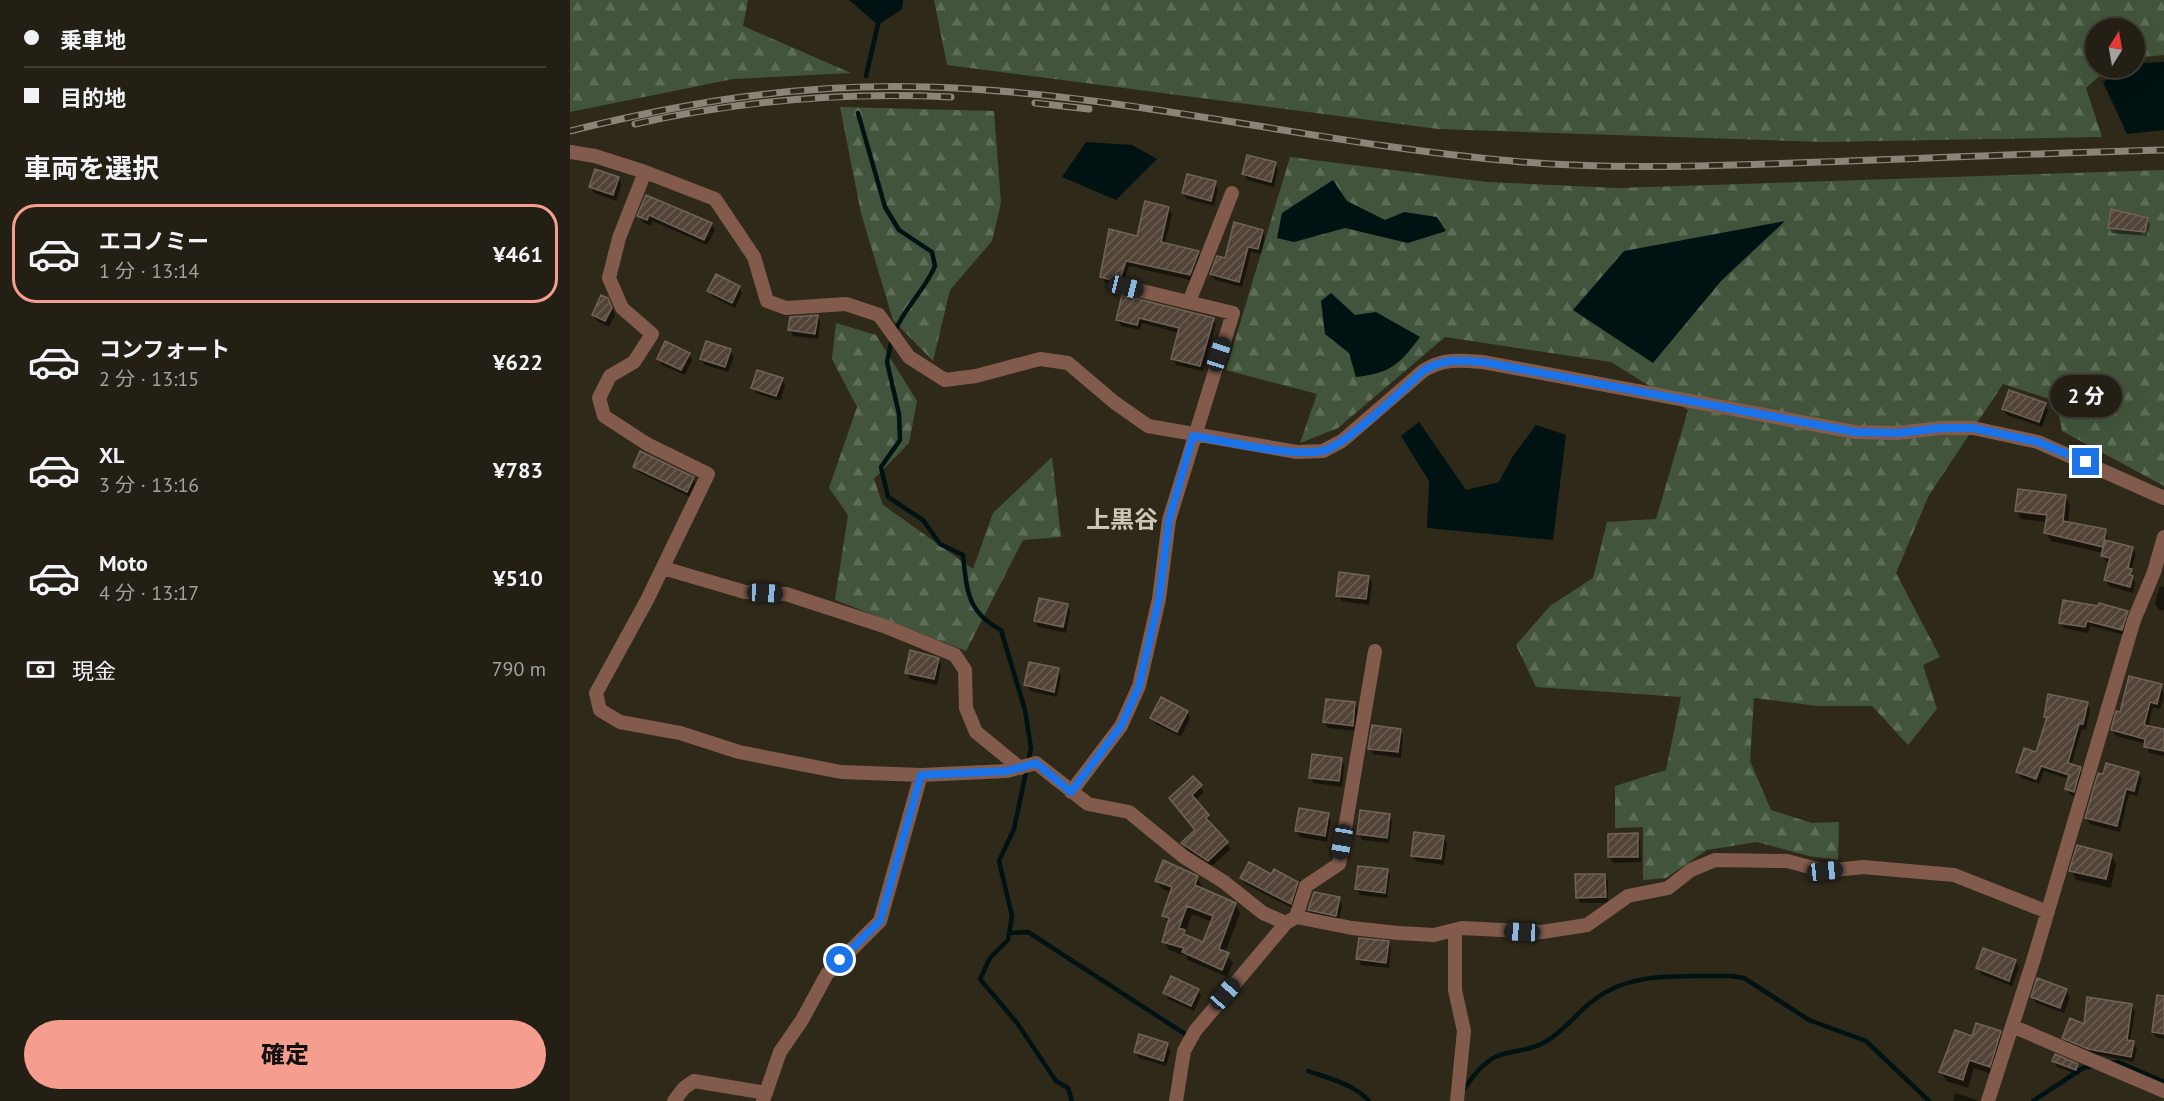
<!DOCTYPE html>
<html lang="ja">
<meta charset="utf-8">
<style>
:root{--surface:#231f14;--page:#2f2c22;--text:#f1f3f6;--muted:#a3a2a0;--line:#403d34;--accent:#f59d8e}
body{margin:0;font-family:"PT Sans","Noto Sans JP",sans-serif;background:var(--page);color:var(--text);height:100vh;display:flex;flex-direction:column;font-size:22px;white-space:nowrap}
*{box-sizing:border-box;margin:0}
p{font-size:20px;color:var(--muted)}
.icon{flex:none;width:33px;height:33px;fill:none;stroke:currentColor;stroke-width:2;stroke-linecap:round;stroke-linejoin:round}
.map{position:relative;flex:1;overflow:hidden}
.drawer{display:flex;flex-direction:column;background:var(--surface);width:570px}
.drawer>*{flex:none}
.banner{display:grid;align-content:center;height:132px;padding:0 24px;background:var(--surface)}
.needle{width:39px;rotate:11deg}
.buttons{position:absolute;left:1515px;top:18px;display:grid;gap:12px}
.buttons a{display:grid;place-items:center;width:60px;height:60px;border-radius:50%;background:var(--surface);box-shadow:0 6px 24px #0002,0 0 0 2px var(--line);font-size:30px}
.end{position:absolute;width:27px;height:27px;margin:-14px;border:8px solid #1a73e8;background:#fff;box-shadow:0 0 0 3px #fff}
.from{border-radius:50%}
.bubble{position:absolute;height:42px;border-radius:21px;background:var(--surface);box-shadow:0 6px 24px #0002,0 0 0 2px var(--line);font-size:20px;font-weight:800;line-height:42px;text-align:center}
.car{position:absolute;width:18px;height:36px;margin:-18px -9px;border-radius:8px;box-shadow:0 0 4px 2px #0007;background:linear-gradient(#222 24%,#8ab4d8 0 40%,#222 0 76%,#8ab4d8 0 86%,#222 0)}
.banner b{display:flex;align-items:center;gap:21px;height:57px;font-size:22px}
.banner b+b{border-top:2px solid var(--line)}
.banner i{width:15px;height:15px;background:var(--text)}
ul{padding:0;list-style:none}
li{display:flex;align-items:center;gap:18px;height:99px;margin:0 12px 9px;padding:0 12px;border:3px solid transparent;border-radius:24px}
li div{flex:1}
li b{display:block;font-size:22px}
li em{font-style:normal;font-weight:800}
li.on{border-color:var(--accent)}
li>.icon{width:54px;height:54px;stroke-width:1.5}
h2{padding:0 24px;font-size:27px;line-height:72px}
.pay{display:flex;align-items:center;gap:15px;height:66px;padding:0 24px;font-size:22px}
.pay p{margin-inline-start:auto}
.button{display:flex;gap:12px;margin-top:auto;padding:12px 24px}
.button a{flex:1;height:69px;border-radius:36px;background:var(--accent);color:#111;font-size:24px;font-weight:800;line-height:69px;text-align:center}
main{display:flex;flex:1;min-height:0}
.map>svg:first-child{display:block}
.forest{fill:url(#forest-firs)}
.water{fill:#011213}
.shadow{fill:#0007;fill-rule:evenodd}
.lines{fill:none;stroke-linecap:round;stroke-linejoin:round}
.stream{stroke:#011213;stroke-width:4.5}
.building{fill:url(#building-hatch);stroke:#726357;stroke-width:1.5;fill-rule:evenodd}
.street{stroke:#825b4c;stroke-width:14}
.rail-casing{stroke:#8a8578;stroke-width:7}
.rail{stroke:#2f291a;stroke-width:4.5;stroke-dasharray:14;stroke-linecap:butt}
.route{stroke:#1a73e8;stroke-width:8}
.labels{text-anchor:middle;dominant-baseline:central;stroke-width:5;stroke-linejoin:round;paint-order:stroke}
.quarter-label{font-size:24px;font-weight:bold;fill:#cec7b4;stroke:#2f291a}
</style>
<main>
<section class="drawer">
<div class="banner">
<b><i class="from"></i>乗車地</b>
<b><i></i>目的地</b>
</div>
<h2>車両を選択</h2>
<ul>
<li class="on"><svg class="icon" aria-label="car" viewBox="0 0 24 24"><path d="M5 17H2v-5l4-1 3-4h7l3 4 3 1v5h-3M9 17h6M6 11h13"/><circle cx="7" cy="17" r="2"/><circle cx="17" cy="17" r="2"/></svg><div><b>エコノミー</b><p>1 分 · 13:14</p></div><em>¥461</em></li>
<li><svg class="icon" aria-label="car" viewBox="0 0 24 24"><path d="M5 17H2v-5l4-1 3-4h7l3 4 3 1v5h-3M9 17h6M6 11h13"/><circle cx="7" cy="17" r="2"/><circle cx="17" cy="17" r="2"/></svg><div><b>コンフォート</b><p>2 分 · 13:15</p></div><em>¥622</em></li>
<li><svg class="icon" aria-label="car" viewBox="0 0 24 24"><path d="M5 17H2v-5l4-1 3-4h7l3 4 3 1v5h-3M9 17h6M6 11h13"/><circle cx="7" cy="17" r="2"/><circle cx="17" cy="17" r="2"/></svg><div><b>XL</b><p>3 分 · 13:16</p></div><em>¥783</em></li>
<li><svg class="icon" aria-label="car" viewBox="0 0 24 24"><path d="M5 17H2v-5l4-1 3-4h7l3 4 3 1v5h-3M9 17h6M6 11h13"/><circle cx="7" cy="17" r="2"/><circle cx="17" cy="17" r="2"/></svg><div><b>Moto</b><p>4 分 · 13:17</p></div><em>¥510</em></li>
</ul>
<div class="pay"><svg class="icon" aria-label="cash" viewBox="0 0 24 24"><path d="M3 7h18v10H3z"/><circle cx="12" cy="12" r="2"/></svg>現金<p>790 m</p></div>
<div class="button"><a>確定</a></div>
</section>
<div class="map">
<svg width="1594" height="1101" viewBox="0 0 1594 1101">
<defs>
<pattern id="forest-firs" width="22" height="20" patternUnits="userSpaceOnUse" patternTransform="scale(1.5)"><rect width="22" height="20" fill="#42553c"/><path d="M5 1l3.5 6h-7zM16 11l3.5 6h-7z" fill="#5d6d57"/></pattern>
<pattern id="building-hatch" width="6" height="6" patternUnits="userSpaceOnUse" patternTransform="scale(1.5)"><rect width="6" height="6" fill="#514337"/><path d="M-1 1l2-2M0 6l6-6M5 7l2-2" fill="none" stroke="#6a5e53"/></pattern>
</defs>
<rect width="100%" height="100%" fill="#2f291a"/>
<path class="forest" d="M0 0H178L173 26 281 73 163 79 0 112Z
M364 0H1594V55L1565 58 1564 28H1526V68H1539L1516 88 1532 137 1253 142 868 129 377 65Z
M270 107 424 111 431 203 422 241 380 290 363 361 323 320 291 213Z
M720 157 917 182 1047 188 1594 170V486L1492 431 1486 401 1433 384 1359 495 1326 573 1370 657 1353 665 1367 709 1338 745 1302 706H1248L1184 698 1180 761 1201 810 1242 823 1269 822 1268 860 1239 856 1187 842 1137 850 1096 878 1073 880V827L1045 828V786L1096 770 1111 697 966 687 946 645 980 606 1023 578 1037 522 1086 519 1118 410 1041 362 875 337 768 428 730 443 747 394 656 370Z
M266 323 306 335 347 401 339 443 304 479 313 505 403 569 423 513 482 457 491 537 453 540 396 651 265 600 278 515 259 488 287 407 262 359Z"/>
<path class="water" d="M279 0H333L332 9 308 25Z
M1594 62V130L1557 134 1533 82 1571 63Z
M516 142 562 145 587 159 546 200 492 177Z
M763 180 777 201 815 220 834 212 867 217 876 231 838 243 775 228 724 242 707 238 712 213Z
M1215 221 1151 281 1083 363 1003 310 1054 251Z
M761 293 785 315 806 312 850 337C829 365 821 373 786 377L779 353 755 334 751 301Z
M849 422 896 490 929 482 943 456 966 425 996 435 983 540 857 528 859 481 831 436Z"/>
<path class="shadow" d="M705 163 708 169 704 187 677 180 674 174Z
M48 178 52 184 46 201 24 193 21 187Z
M645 183 648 189 644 206 617 199 613 193Z
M76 197 141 224 145 230 137 245 83 221 80 226 73 222 69 216Z
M598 208 602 214 595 244 628 252 632 258 623 281 559 266 552 287 535 283 532 277Z
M1577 219 1580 224 1577 236 1542 233 1539 228Z
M692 231 695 237 691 254 681 252 672 287 645 280 641 274Z
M169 287 172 293 165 308 143 297 139 291Z
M553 297 643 319 646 325 633 371 606 365 603 359 609 333 572 323 570 330 551 326 548 320Z
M41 306 45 315 39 327 27 321 23 315Z
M247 316 250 322 248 339 223 336 220 330Z
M160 351 164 357 158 372 135 365 131 359Z
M119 354 122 360 115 375 92 365 89 359Z
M212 379 215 385 210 401 186 393 183 387Z
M1475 404 1478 410 1472 427 1437 415 1434 409Z
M64 467 123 478 126 484 120 497 68 472Z
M1495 496 1500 505 1498 524 1535 531 1539 543 1562 548 1566 554 1561 571 1565 583 1563 593 1539 586 1536 580 1541 563 1536 562 1533 553 1481 541 1476 533 1477 522 1451 519 1446 510Z
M798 577 802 583 799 605 772 601 768 595Z
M1590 586 1594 587V611L1588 609 1585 603Z
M497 605 500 611 496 633 469 627 465 621Z
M1557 612 1561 618 1555 635 1520 626 1518 633 1494 628 1490 622Z
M368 659 371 665 367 685 340 679 337 673Z
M488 670 491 676 487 697 460 691 456 685Z
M1591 686 1594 695 1590 709 1583 707 1578 727 1594 730V756L1579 753 1576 744 1546 736 1542 730 1551 714Z
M1517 703 1520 709 1516 730 1512 729 1501 766 1508 768 1512 774 1507 797 1500 795 1497 789 1499 779 1474 771 1469 784 1451 778 1448 772 1466 754 1477 719 1476 716Z
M785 704 788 710 785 731 758 728 754 722Z
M617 712 620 718 611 737 586 724 582 718Z
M830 730 833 736 831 758 803 754 800 748Z
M771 759 774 765 772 787 744 783 740 777Z
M1568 773 1572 779 1567 796 1559 794 1550 832 1520 824 1516 818Z
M623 778 634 792 625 801 638 816 641 822 639 824 661 849 642 866 616 849 613 843 626 831 601 798Z
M758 815 761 821 757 842 730 837 726 831Z
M819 816 822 822 819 843 792 840 788 834Z
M1067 835 1070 841 1071 862 1043 863 1040 857Z
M873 837 877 843 874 865 846 861 843 855Z
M1541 855 1546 864 1541 888 1506 880 1501 870Z
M817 870 820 876 817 898 790 895 786 889Z
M1034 875 1038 881V903H1011L1007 897Z
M702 876 727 883 731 889 724 909 675 884 672 878Z
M627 877 632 886 631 889 665 904 670 913 655 953 663 963 657 977 618 960 616 956H621L616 951V956L599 950 594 942 599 925 594 916 602 893 592 889 587 881ZM622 914 642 922 634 944 615 933Z
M769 898 772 904 769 921 743 916 739 910Z
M818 942 821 948 819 968 791 965 788 959Z
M1445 961 1449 967 1442 986 1411 974 1408 968Z
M628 990 631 996 624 1011 598 999 595 993Z
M1496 991 1500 997 1494 1013 1466 1003 1462 997Z
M1561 1005 1565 1011 1560 1042 1567 1048 1564 1062 1523 1054 1497 1044 1494 1037Z
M1594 1015V1039L1587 1038 1583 1032Z
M1430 1033 1435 1041 1424 1075 1404 1068 1398 1088 1376 1081 1371 1072 1403 1038Z
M597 1045 601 1051 596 1066 569 1058 565 1052Z
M1484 1061 1507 1065 1511 1071 1509 1075 1487 1067Z
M1385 1093 1407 1100 1408 1101H1383Z"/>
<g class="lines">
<path class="stream" d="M296 76 309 20
M288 113 315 207 329 230 362 252 365 266C355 290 335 307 325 331
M322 339 317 362 329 414 330 440 311 467 318 497 353 520 370 544 393 555C397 591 397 612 431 630L455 710 461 748 444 829 429 861 442 916 438 940 420 958 410 979 447 1023 486 1081 498 1088 502 1101
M439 933 458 932 615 1034
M1541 1063 1548 1062 1594 1082
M738 1071C758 1078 784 1084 799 1101
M892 1092C901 1079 912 1063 927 1056 943 1050 960 1051 975 1042 994 1032 1007 1012 1024 1000 1062 970 1115 977 1161 976L1174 978 1239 1020 1296 1041 1359 1101
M1463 1101 1513 1068 1524 1066"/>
</g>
<path class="building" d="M677 155 706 162 701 182 672 174Z
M25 169 49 177 43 195 19 187Z
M617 174 646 181 641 201 612 193Z
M76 195 142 223 134 240 79 215 77 220 67 216Z
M575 201 599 207 591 242 629 251 620 275 556 261 549 282 530 277 539 229 567 236Z
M1541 209 1578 218 1575 232 1538 228Z
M664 222 693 230 688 249 678 247 669 282 640 274 647 256 655 258Z
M146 274 170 286 162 303 137 291Z
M31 295 38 298 42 308 35 321 22 315Z
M552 295 644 318 630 366 601 359 609 328 569 318 567 325 546 320Z
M248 315 245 334 218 330 220 317Z
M95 341 120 353 111 370 87 359Z
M136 341 161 349 155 367 130 359Z
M187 370 213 378 206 396 181 388Z
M1439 390 1476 403 1469 422 1432 409Z
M70 451 124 477 117 492 63 467Z
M1448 489 1496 495 1493 521 1536 529 1533 547 1474 533 1477 515 1445 511Z
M1535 540 1563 547 1558 568 1562 569 1560 575 1563 576 1560 587 1534 580 1540 558 1531 556Z
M769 572 799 576 796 599 766 596Z
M469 598 498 604 493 627 464 621Z
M1493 600 1528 606 1529 603 1558 611 1552 630 1517 621 1515 627 1489 623Z
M340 650 369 658 364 679 335 673Z
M459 662 489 668 484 692 454 685Z
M1559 676 1592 684 1587 704 1580 702 1574 725 1594 729V751L1574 747 1575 739 1541 730 1546 711 1550 712Z
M1478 694 1518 702 1513 724H1509L1498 763 1511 767 1504 792 1495 789 1499 775 1471 766 1466 779 1446 772 1454 748 1466 752 1477 717H1474Z
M591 697 618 711 607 732 580 718Z
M756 699 785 702 783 726 753 722Z
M802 725 831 729 828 752 798 749Z
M742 754 772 758 769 781 739 778Z
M1536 763 1569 772 1564 791 1556 789 1547 826 1515 818 1528 773 1533 774Z
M623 776 632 785 622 795 639 815 636 818 658 842 638 861 611 843 625 830 599 798Z
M729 808 759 813 755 836 725 831Z
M790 810 820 814 817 838 787 834Z
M844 832 874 836 871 859 841 856Z
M1068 833V857H1038V834Z
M1507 845 1542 854 1536 879 1499 871Z
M593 860 628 876 625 885 666 903 649 949 659 953 652 970 612 952 614 948 592 942 599 918 592 916 602 887 585 881ZM617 906 643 916 633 942 614 934 615 930 609 928Z
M679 862 701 874 704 869 728 882 721 904 670 878Z
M788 866 818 869 815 893 785 889Z
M1005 874H1035L1036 897 1006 898Z
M744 892 770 897 766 916 738 910Z
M789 938 819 941 816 963 786 959Z
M1413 948 1446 960 1439 981 1406 968Z
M601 976 629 989 621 1006 593 993Z
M1467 978 1497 989 1490 1008 1461 997Z
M1587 995 1594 996V1034L1582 1032Z
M1517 997 1562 1004 1557 1040 1564 1041 1561 1057 1518 1049 1492 1038 1500 1018 1514 1024Z
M1406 1023 1431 1031 1420 1067 1399 1060 1393 1080 1369 1072 1385 1030 1402 1036Z
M569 1034 598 1043 593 1061 564 1052Z
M1485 1054 1508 1064 1506 1070 1482 1061Z"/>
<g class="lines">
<path class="street" d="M0 152 25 156 75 172 145 199 184 257 197 301 216 308 276 304 309 315 339 357 375 380 406 376 470 359 498 363 544 402 578 426 727 452 753 451 772 441 853 371C873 358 890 360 913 362L1285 432 1327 433 1371 428H1403L1468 442 1594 498
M75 172 49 238 39 278 52 308 82 334 64 362 40 376 29 398 34 416 77 444 138 474 77 600 26 693 30 710 50 722 110 733 169 752 271 772 351 775 437 771 466 763 518 804 559 812 614 857 654 882 693 913 716 923
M619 302 662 193
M93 568 175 592 216 594 314 626 385 655 395 670 396 708 406 732 450 768
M501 792 551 726 569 686 589 599 599 520 663 313 556 287
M726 917 736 886 769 864 805 651
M885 930V990L894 1031 887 1101
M1442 1026 1594 1091
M104 1101 114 1088 124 1081 196 1093
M193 1101 210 1052 232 1020 257 974 310 921 351 775
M606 1101 614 1051 625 1031 716 923 726 917 782 928 828 933 864 935 892 928 972 932 1017 925 1058 896 1098 888 1121 870 1145 860 1217 861 1255 871 1293 867 1384 875 1478 912
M1418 1101 1464 958 1564 620 1584 572 1594 537"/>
<g class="rail-casing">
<path id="rail" d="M465 103 519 109
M65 124C168 101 277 92 381 97
M0 131C121 101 234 83 359 87 555 93 746 144 942 161 1035 170 1130 166 1224 163 1347 159 1470 153 1594 150"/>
</g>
<use href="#rail" class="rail"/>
</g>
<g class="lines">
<path class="route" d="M270 960 310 921 351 775 437 771 466 763 501 792 551 726 569 686 589 599 599 520 623 436C658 441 719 457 752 451 774 447 833 389 853 371 873 358 890 360 913 362L1285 432 1328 433 1371 428H1403L1468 442 1516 462"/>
</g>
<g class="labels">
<g class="quarter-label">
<text x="552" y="519">上黒谷</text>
</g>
</g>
</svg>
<div class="buttons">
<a><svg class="needle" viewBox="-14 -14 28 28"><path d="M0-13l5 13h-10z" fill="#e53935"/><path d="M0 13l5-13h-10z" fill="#a3a2a0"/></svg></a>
</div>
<i class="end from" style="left:270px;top:960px"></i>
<i class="end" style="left:1516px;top:462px"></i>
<div class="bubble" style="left:1480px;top:375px;width:72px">2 分</div>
<i class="car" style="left:556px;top:287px;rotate:104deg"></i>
<i class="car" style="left:649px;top:354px;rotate:18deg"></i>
<i class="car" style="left:195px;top:593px;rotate:93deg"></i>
<i class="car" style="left:772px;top:842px;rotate:190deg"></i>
<i class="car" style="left:1255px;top:871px;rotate:84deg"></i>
<i class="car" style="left:952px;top:932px;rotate:273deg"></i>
<i class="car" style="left:655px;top:994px;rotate:41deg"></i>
</div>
</main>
